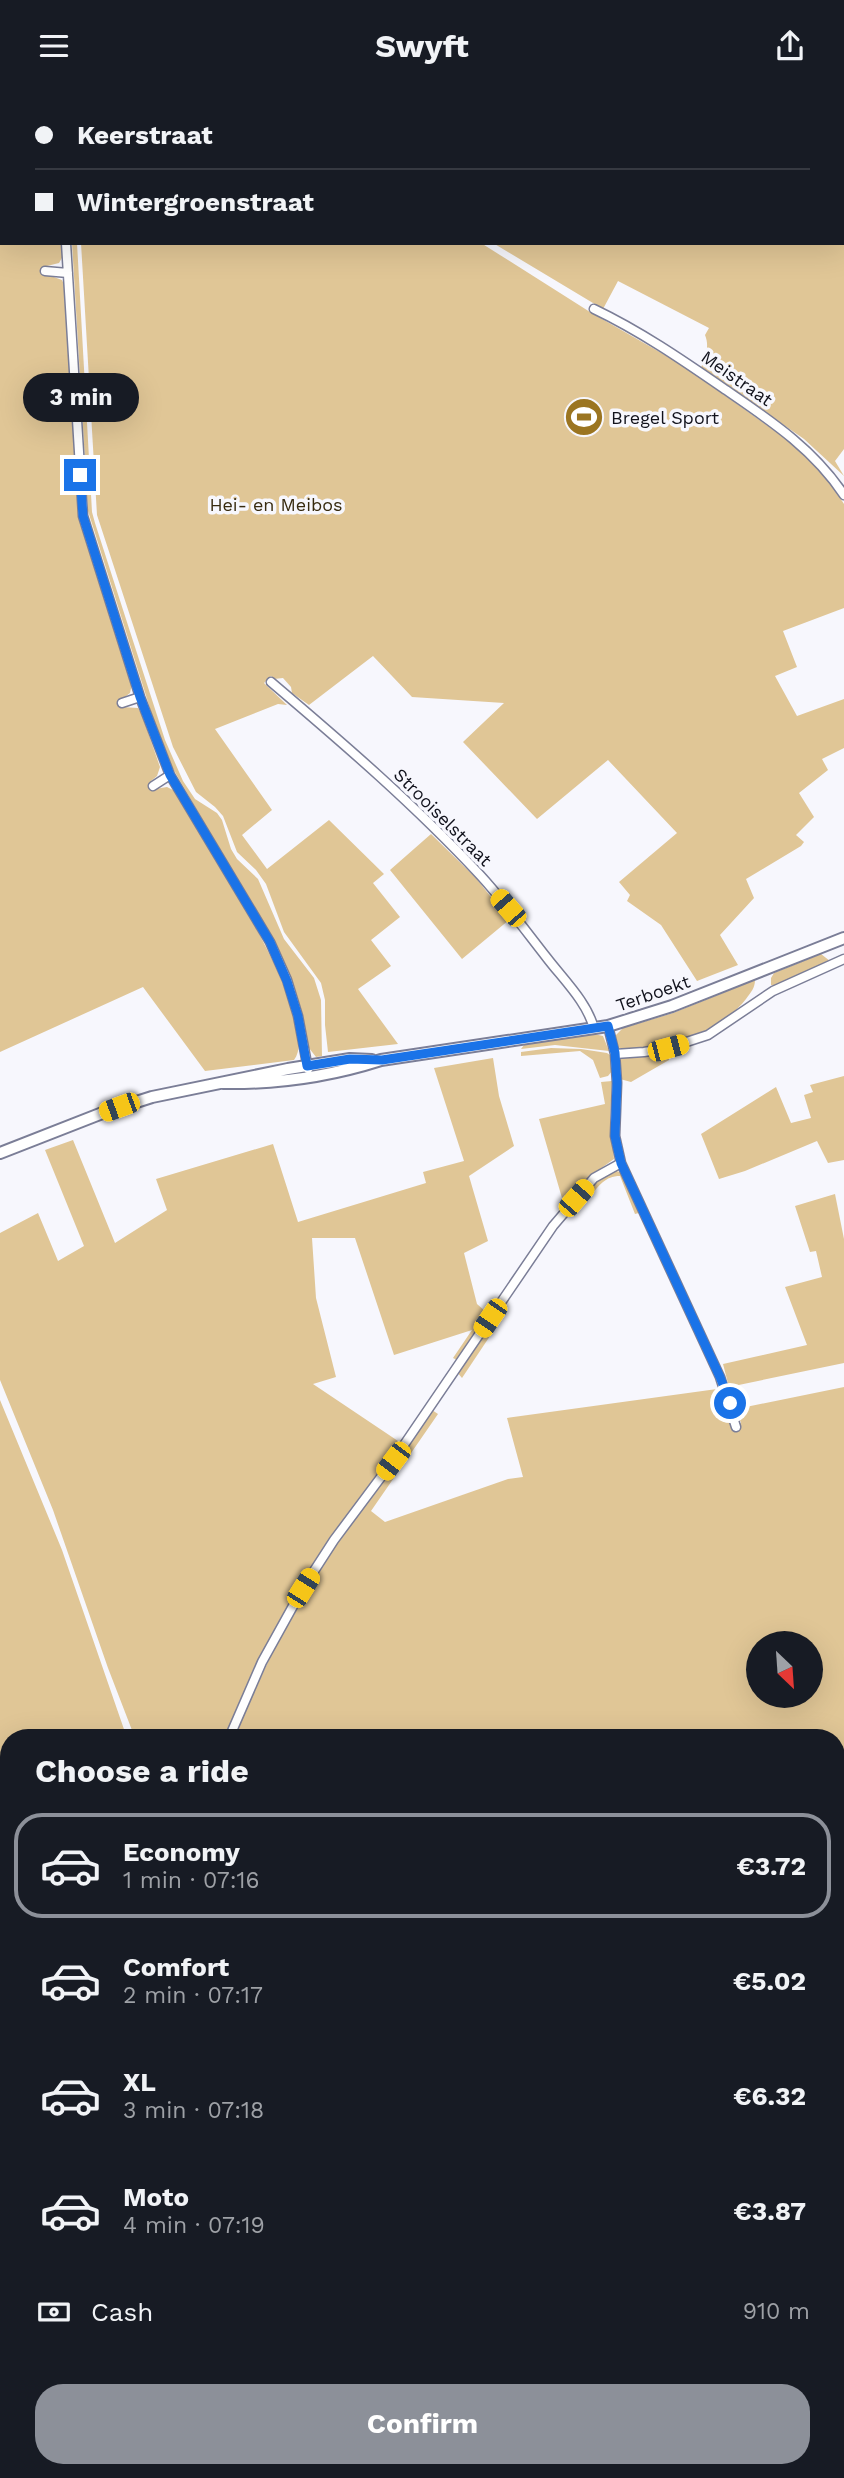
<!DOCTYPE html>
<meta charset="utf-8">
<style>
:root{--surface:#171b24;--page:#20242c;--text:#f1f3f6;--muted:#9ea1a6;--line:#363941;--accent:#8c9099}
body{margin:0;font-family:"Work Sans",sans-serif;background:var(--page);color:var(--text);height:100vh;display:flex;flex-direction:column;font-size:26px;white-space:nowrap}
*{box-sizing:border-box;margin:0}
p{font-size:23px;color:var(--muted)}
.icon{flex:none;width:38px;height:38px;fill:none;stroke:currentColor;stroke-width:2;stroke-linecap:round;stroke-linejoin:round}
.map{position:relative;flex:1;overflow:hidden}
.details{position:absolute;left:0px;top:1638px;width:845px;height:749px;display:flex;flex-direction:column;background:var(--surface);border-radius:28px 28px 0 0;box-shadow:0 7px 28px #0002}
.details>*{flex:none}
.top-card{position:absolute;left:0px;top:0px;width:845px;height:154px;box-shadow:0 7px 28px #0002;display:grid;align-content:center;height:154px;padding:0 35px;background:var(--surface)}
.needle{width:46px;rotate:155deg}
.controls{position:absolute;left:746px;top:1540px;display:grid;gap:14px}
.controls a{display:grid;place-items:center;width:77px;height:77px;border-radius:50%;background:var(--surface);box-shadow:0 7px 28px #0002;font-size:35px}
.end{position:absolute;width:32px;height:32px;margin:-16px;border:9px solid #1a73e8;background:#fff;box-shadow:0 0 0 4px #fff}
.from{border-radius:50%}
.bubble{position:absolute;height:49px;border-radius:24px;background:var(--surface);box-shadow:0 7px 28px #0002;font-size:23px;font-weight:700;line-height:49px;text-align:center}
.car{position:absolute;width:21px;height:42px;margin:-21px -10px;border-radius:9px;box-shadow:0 0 5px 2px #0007;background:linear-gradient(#f5c518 24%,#345 0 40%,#f5c518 0 76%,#345 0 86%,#f5c518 0)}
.top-card b{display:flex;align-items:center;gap:24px;height:66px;font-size:26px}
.top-card b+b{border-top:2px solid var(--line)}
.top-card i{width:18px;height:18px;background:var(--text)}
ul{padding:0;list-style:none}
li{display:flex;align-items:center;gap:21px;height:105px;margin:0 14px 10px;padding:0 21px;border:4px solid transparent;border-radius:28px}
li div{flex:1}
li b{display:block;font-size:26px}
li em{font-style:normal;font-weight:700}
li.on{border-color:var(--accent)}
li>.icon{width:63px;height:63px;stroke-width:1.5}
h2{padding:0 35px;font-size:32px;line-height:84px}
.pay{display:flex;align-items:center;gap:18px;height:77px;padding:0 35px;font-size:26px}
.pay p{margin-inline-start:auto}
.primary-button{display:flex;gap:14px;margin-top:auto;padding:14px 35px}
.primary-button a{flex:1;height:80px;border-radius:28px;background:var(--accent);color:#fff;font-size:28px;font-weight:700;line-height:80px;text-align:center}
header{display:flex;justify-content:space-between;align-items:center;height:91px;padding:0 35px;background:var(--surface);font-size:32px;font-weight:700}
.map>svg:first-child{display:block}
.green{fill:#e0c696;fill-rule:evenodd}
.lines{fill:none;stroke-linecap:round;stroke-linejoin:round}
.minor-casing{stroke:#7b7e97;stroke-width:11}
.secondary-casing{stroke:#7b7e97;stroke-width:14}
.minor{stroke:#fff;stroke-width:8}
.secondary{stroke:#fff;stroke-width:10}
.route{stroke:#1a73e8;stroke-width:9}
.labels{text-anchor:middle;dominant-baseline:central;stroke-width:7;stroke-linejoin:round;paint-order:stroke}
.street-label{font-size:18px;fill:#11121c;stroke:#f7f7fd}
.poi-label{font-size:18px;fill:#11121c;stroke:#f7f7fd;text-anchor:start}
.park-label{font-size:18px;fill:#372a0f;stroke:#f7f7fd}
</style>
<header><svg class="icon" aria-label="menu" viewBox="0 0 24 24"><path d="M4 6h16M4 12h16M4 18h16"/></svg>Swyft<svg class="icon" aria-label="share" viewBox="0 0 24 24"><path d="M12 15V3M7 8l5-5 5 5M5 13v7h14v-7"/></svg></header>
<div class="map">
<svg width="844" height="2387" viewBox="0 0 844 2387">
<rect width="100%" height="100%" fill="#f7f7fd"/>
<path class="green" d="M0 0H61L2 2V152H62L63 165 59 172 43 176V182L62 189 65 196 80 429 132 593 130 602 121 609 122 616 138 617 142 624 160 676 157 685 151 690 155 698 167 696 175 700C199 742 325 929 294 969L205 980 143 896 0 961Z
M80 0H418L419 2H81Z
M425 0H844V358L835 370 844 385 804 348 701 277C705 266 710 256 705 244L709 237 618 190 603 218 493 152H844V2Z
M72 152H77L92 421 95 432 165 649 183 690 195 708 217 722 222 729 231 758 237 768 258 788 284 848 314 887 321 909 322 965 316 966 309 957 301 920 284 870 164 662 88 420Z
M81 152H481L590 221 684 275 782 345 811 370 831 393 844 413V517L783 540 797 576 775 585 797 625 844 608V657L822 668 828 679 799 702 814 726 796 744 804 751 801 755 746 788 754 807 720 844 738 874 697 890 661 834 627 810 630 804 619 791 677 742 608 669 537 728 463 651 504 612 412 606 373 565 309 614 292 602 291 596 283 587 274 588 271 585 264 592 287 614 278 613 215 638 272 719 242 744 267 778 329 729 384 783 373 792 400 826 371 849 391 875 358 898 398 953 328 961 325 934V909L321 892 284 841 266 793 256 779 237 761 223 725 215 716 196 701 173 656 97 424Z
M431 743 476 787 509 829 462 868 390 779Z
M821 863 830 870 776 895 771 894V887L774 882Z
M755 889C755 897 751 901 746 908 724 938 653 970 617 956L615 945 623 937 673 922Z
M594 943 603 945 609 960 555 954 521 958 524 954Z
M551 957 581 958 607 962 610 964 612 980 608 985 600 987 593 969 580 960 521 965V961Z
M662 960 668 963 669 969 631 991 620 988 618 967Z
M493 967 499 1005 514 1055 469 1085 488 1150 464 1162 477 1213 485 1220 490 1214 492 1216 457 1269 453 1267 472 1239 394 1264 355 1147H312L316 1207 336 1286 313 1293 398 1350C373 1392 342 1429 316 1470 280 1526 252 1585 225 1647H135L108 1577 53 1419 0 1289V1142L38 1122 58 1170 84 1155 45 1059 73 1049 115 1152 167 1119 156 1088 273 1053 298 1131 426 1092 423 1081 464 1070 434 977Z
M844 985V1069L828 1072 817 1050 745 1080 719 1088 701 1043 776 996 791 1032 811 1027 804 1004 813 1001 810 994Z
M612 990 610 1028 614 1068 593 1083 570 1108 565 1104 562 1107 539 1028 605 1013 601 991Z
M614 1079 622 1082 639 1122 635 1123 620 1085C605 1085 599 1095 590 1105L587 1099 604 1084Z
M835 1103 844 1148V1272L729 1296 723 1273 807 1254 785 1196 822 1186 816 1160 810 1161 795 1115Z
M485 1241 490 1245 462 1287 457 1281Z
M844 1296V1925H836V1647H233L273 1560 333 1456 432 1319 438 1323 371 1420 385 1431 508 1388 523 1386 507 1327 717 1298 731 1335 741 1332 736 1318ZM758 1552H810V1605H758Z
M0 1309 62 1459 127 1647H9V1743H0Z
M0 1754 9 1755V2358L0 2350Z
M837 1930 844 1931V2387H458L455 2378H836Z
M31 2378H445L449 2387H35L36 2384Z"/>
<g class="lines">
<g class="minor-casing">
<path id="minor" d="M66 2V0
M66 152 83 425 140 606 170 684 270 851 287 889 298 925 308 978
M45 180 68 182
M594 218C640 240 681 268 723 297 768 328 813 357 844 404
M271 591C344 653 415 714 480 784 504 810 525 839 547 867 563 888 588 912 594 938
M122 612 140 606
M153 695 170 684
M608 935 615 963 617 992 615 1045 621 1072 720 1286 736 1336
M615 963 644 961 668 957 708 944 773 900 844 868
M229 1647 262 1571 303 1497 334 1449 393 1370 553 1135 594 1087 621 1072
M0 1748H9
M0 2069 9 2053"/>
</g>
<g class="secondary-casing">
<path id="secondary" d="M223 992C275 993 331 985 381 969L608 935 672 915 844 847
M0 1062 105 1021 152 1006 288 978 350 968 372 969"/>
</g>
<use href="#minor" class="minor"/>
<use href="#secondary" class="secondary"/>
</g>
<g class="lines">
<path class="route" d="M80 384 83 425 140 606 170 684 270 851 287 890 298 925 307 975 350 968 382 969 608 935 615 962 617 992 615 1045 621 1072 720 1286 730 1312"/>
</g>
<defs>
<g id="stadium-disc" transform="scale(2.0125)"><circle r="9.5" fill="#9b7521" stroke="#f7f7fd"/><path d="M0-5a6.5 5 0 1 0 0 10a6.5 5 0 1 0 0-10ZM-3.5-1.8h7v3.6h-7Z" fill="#fff"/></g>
</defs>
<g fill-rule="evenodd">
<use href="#stadium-disc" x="584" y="326"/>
</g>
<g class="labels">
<g class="street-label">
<text transform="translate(737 287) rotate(35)">Meistraat</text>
<text transform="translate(443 726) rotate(45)">Strooiselstraat</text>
<text transform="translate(653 902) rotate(-19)">Terboekt</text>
</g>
<g class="poi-label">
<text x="611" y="326">Bregel Sport</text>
</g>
<g class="park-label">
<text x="276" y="413">Hei- en Meibos</text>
</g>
</g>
</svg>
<div class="controls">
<a><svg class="needle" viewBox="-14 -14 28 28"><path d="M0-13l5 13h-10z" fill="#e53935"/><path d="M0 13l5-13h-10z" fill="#9ea1a6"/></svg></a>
</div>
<i class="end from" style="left:730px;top:1312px"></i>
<i class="end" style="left:80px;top:384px"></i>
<div class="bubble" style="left:23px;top:282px;width:116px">3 min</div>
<i class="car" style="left:508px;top:817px;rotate:319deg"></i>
<i class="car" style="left:668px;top:957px;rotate:75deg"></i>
<i class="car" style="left:119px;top:1016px;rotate:250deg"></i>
<i class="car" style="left:576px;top:1107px;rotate:41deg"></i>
<i class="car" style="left:490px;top:1227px;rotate:214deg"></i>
<i class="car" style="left:393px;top:1370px;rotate:217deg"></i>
<i class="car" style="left:303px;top:1497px;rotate:32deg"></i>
<div class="top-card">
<b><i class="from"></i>Keerstraat</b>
<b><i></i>Wintergroenstraat</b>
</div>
<section class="details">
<h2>Choose a ride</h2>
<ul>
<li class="on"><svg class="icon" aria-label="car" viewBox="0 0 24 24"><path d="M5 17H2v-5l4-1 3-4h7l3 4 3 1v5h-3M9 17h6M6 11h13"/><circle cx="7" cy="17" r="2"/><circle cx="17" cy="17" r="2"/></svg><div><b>Economy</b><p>1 min · 07:16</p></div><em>€3.72</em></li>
<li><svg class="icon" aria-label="car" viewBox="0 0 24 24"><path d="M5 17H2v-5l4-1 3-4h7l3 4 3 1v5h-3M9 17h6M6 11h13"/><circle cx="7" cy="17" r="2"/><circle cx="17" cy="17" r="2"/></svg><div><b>Comfort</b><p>2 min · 07:17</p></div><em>€5.02</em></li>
<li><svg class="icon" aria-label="car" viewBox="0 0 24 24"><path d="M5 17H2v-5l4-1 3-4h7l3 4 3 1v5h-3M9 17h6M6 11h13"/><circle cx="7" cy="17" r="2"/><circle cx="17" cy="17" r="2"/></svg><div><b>XL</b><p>3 min · 07:18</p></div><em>€6.32</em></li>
<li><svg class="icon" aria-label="car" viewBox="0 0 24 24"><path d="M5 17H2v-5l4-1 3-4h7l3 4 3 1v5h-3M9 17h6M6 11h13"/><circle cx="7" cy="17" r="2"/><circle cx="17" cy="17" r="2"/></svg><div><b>Moto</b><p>4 min · 07:19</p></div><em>€3.87</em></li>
</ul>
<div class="pay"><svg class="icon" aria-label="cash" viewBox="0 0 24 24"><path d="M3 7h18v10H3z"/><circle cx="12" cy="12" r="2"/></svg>Cash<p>910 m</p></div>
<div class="primary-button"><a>Confirm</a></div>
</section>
</div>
